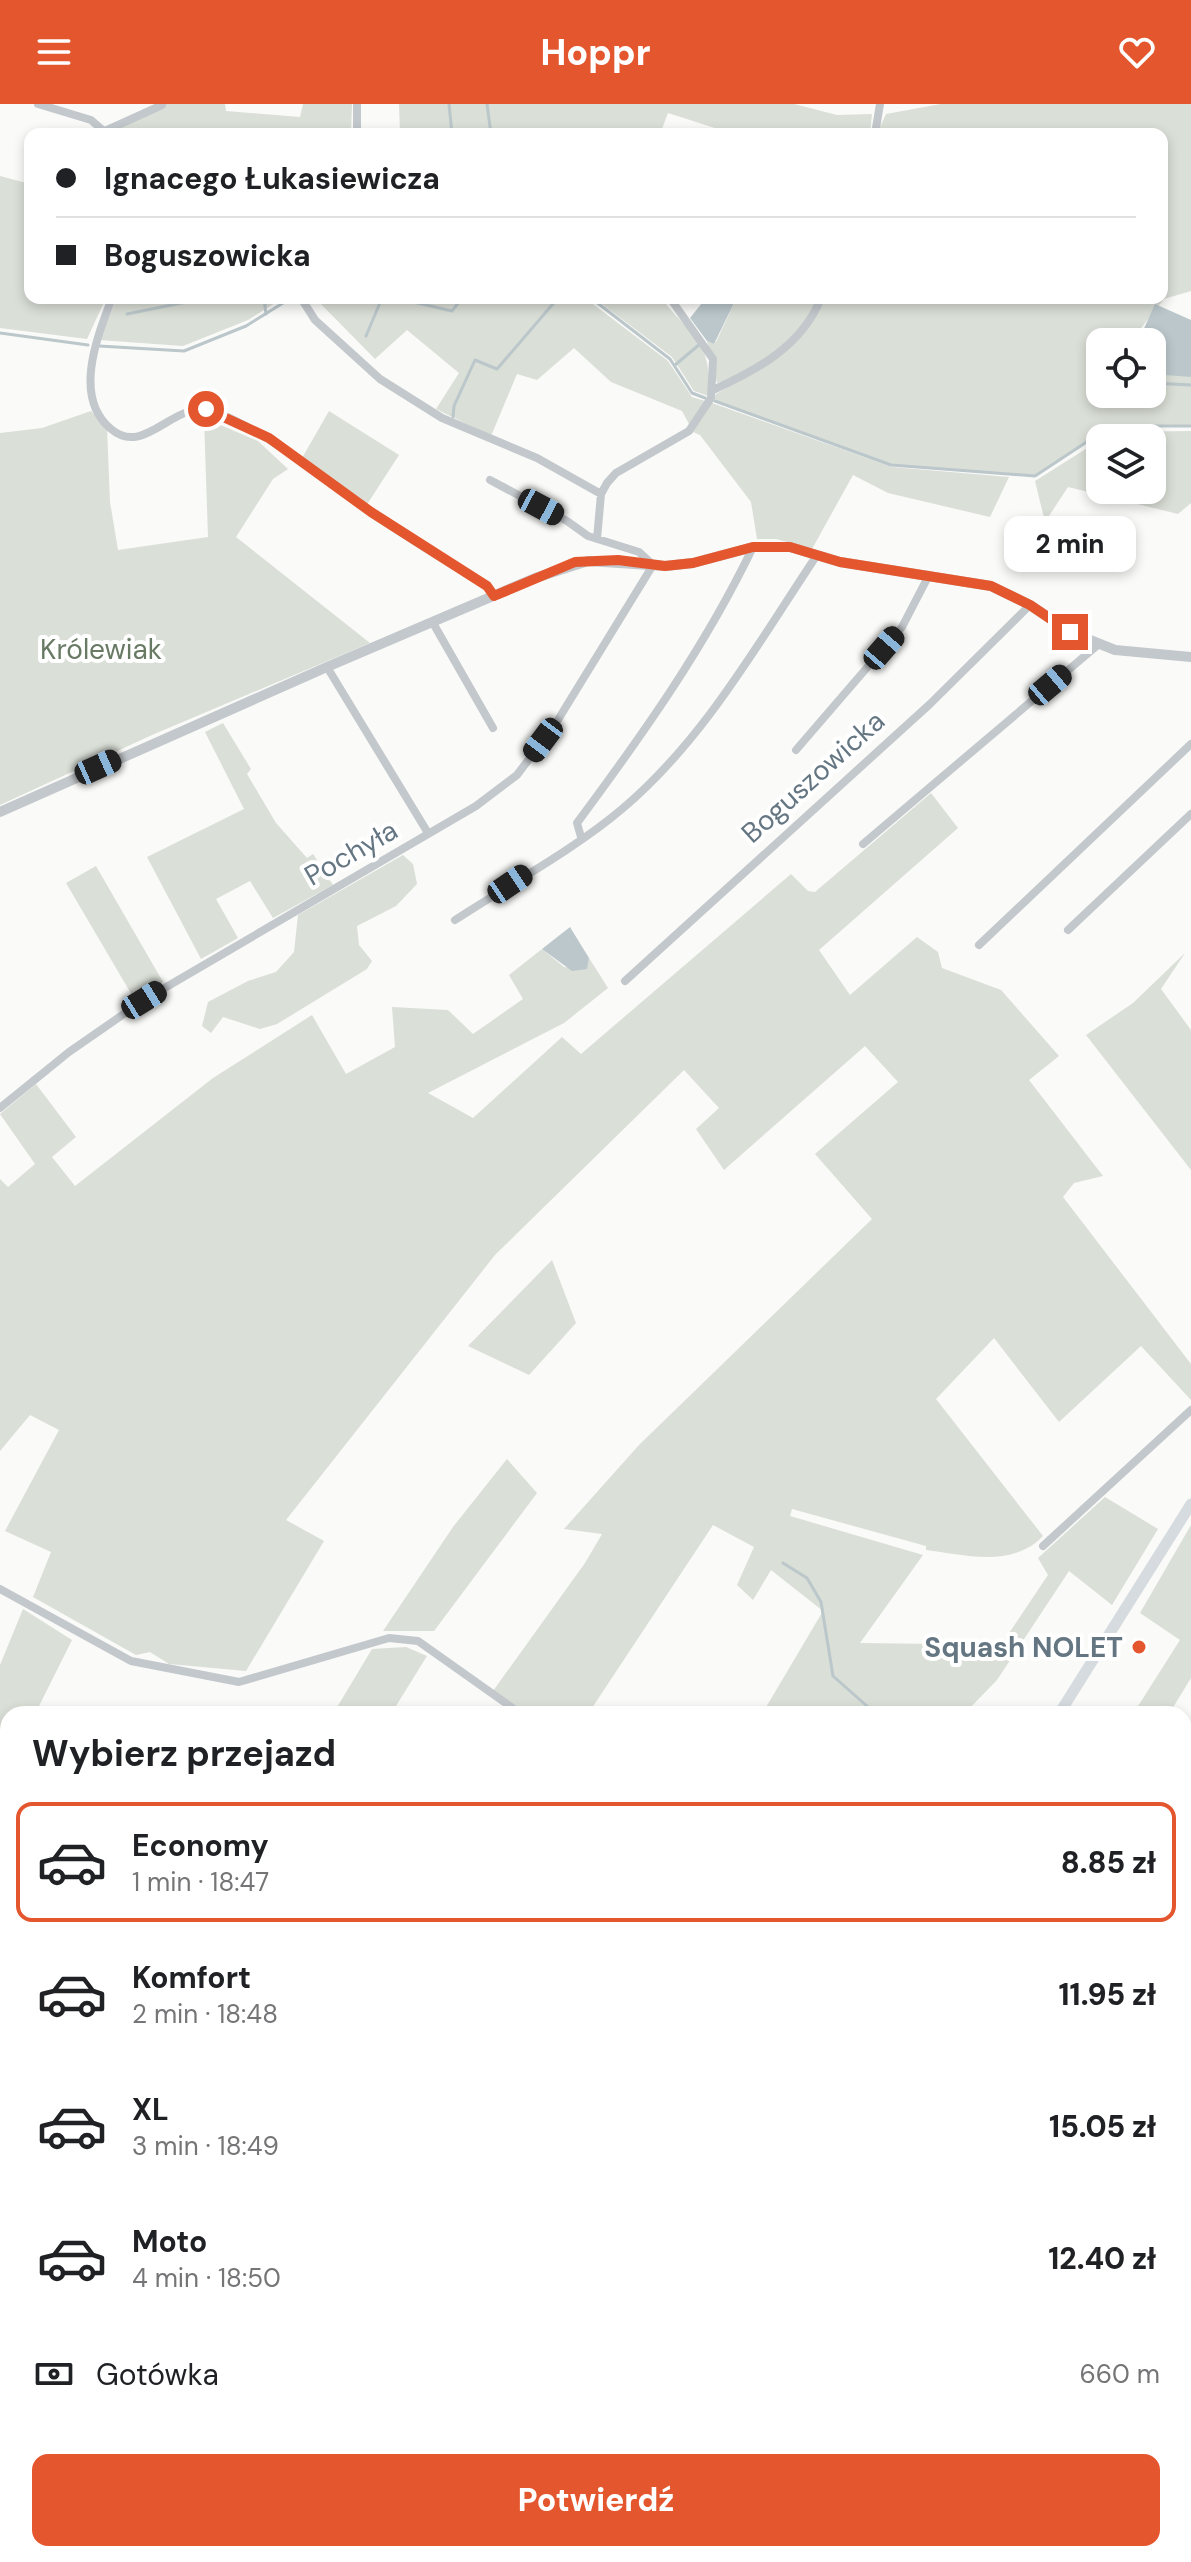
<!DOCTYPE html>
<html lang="pl">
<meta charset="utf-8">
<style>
:root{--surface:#fff;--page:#f2f2f2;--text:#202124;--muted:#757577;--line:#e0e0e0;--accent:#e4572e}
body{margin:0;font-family:"DM Sans",sans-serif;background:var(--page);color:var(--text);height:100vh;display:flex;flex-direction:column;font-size:30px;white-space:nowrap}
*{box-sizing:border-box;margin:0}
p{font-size:26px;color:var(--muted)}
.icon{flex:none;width:44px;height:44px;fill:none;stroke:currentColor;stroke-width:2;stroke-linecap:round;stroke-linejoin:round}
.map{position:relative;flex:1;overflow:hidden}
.drawer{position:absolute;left:0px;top:1602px;width:1192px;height:856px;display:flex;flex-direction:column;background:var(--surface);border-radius:24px 24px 0 0;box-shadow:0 4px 12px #0003}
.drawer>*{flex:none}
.banner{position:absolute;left:24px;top:24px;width:1144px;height:176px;border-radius:16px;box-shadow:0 4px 12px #0003;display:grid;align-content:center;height:176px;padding:0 32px;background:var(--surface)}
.buttons{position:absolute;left:1086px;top:224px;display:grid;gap:16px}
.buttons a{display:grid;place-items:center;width:80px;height:80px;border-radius:16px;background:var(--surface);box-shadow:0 4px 12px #0003;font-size:40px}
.end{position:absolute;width:36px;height:36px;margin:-18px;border:10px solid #e4572e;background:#fff;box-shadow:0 0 0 4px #fff}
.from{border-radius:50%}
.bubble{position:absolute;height:56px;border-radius:16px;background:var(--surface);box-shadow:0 4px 12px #0003;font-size:26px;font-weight:800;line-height:56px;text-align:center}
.car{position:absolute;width:24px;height:48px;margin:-24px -12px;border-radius:10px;box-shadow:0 0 6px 2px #0007;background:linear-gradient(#222 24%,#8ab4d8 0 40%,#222 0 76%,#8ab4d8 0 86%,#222 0)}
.banner b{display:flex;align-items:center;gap:28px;height:76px;font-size:30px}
.banner b+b{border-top:2px solid var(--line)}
.banner i{width:20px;height:20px;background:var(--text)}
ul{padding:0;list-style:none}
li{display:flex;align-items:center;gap:24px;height:120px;margin:0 16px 12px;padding:0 16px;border:4px solid transparent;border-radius:16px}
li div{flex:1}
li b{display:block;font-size:30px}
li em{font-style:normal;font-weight:800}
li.current{border-color:var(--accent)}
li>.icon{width:72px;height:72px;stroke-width:1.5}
h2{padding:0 32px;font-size:36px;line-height:96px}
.pay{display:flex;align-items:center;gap:20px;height:88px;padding:0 32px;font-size:30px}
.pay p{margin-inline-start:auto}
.cta{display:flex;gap:16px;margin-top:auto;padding:16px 32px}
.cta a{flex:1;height:92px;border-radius:16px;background:var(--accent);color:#fff;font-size:32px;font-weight:800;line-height:92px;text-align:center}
header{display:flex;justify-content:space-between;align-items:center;height:104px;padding:0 32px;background:var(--accent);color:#fff;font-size:36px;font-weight:800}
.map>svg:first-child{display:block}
.green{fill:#dadfd7}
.water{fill:#bbc7cb}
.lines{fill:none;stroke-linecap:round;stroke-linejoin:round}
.stream{stroke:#bbc7cb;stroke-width:3}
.minor{stroke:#c3c8cc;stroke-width:8}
.tertiary{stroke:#c3c8cc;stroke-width:10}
.secondary{stroke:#d6dbdf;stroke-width:11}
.route{stroke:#e4572e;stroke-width:10}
.poi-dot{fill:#e4572e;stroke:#fff;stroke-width:3}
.labels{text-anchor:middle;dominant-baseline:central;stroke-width:8;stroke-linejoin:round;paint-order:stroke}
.park-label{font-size:28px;fill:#687a64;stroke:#fff}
.street-label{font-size:28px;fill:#657683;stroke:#fff}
.poi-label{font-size:28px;font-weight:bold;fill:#657683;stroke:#fff;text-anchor:end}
</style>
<header><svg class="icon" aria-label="menu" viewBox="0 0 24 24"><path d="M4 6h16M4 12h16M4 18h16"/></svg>Hoppr<svg class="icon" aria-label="heart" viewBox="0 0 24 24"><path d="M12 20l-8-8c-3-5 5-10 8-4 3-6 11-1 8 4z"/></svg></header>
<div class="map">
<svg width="1191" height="2458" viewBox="0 0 1191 2458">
<rect width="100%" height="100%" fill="#fafaf8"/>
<path class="green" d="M166 0H225L226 7 300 13 303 0H352L351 30H113L109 25Z
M399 0H794L837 11 872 10 870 30H717L718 25 668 9 660 30H400Z
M941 0H1191V187L1164 195 1130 238H1100V290H1152V266L1191 272V322H1111L1035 372 891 361 714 295 716 290 758 266 717 279 707 237 714 240 717 236 736 195 745 198 747 194H1162V30H877L886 10Z
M0 72 30 80V194H106L87 235 0 224Z
M117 194H283L248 216 183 242 99 236Z
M315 194H585L668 257 692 293 705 297 698 313 689 320 682 307 611 278 574 244 537 276 517 270 491 332 436 305 459 269 407 226 375 255Z
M594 194H661C692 233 713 237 708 292L694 287 672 253Z
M712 299 892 363 1009 373 990 413 888 389 853 371 812 445 776 435H757L751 398 700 331 693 328Z
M91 307 107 324 110 398 118 446 208 433 204 314 258 337 288 365 273 375 236 433 370 539 152 631 0 701V329L42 324Z
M329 307 399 351 366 402 302 354Z
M1191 327V399L1178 410 1068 383 1045 418 1035 377 1100 336V386H1152V334H1104L1113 328Z
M223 619 251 665 247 670 276 719 307 754 313 750 333 781 273 814 250 777 216 795 238 834 201 855 147 753 244 705 205 628Z
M931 689 958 724 819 846 850 891 917 833 938 848 942 864 1001 886 1059 952 1029 976 1103 1072 1074 1079 1063 1093 1191 1260V1296L1141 1242 1059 1318 994 1234 936 1295 1043 1432C1013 1464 964 1451 926 1446V1442L792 1405 790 1412 923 1451 860 1539 938 1540 960 1549 1003 1538 1048 1471 1038 1454 1105 1393 1158 1425 1112 1501 1069 1467 997 1576 964 1610H762L823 1507 771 1466 753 1496 737 1481 754 1443 713 1421 588 1610H525L493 1587 585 1459 602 1430 564 1425 639 1341 872 1115 815 1050 898 978 865 942 724 1066 696 1025 719 1004 684 966 495 1151 286 1416 324 1437 246 1567 169 1560 150 1548 136 1551 33 1493 51 1448 5 1427 59 1326 30 1311 0 1347V1075L8 1083 35 1060 0 1010 36 980 76 1033 52 1053 75 1082 213 974 312 911 346 970 395 943 392 903 448 906 473 930 523 895 509 871 542 845 564 863 586 865 589 854 608 884 564 919 428 989 473 1014 562 933 581 950 791 770 808 787 815 788Z
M403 751 413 760 417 780 396 802 357 822 359 841 372 857 367 865 277 920 260 925 223 913 211 929 202 922 208 898 248 877 276 868 294 848 298 811Z
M96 762 163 878 136 898 66 779Z
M1185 849 1161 885 1191 926V1066L1086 931 1133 899Z
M552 1156 576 1219 529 1271 468 1242Z
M507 1355 537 1389 434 1527H383L453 1423Z
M1191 1421V1574L1169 1610H1133L1180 1536 1140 1509Z
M23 1505 72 1536 35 1610H8V1665L0 1682V1561Z
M406 1543 427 1552 391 1610H333L372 1545Z
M547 2450H673L665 2458H542Z
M889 2450H1044L1049 2453 1047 2458H887Z"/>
<path class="water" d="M706 194 736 195 714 240 707 237 690 214Z
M1155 200 1191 216V273L1152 270V238H1133L1142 229Z
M570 823 589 854 587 865 572 867 542 845Z"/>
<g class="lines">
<path class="stream" d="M449 0 452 30
M487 0 491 30
M264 194 266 210
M396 194 452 207 462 194
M591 194 670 255 692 289 705 294
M127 210 206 194
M0 229 88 241
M366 232 382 194
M99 242 184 247 246 222 291 194
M675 261 700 240
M1152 279 1191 281
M715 297 891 361 1035 372 1111 322H1191
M453 313 454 302 475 256 497 265 558 194
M783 1459 807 1474 821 1498 833 1572 876 1610
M1184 1840 1191 1843
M1184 2190 1191 2195"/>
<path class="minor" d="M38 0 91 16 107 30
M357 0V30
M105 27 162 1
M875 30 880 0
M112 194C98 231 72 293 111 325 146 355 176 291 216 308 272 331 315 369 364 403 403 432 446 456 487 482L494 492
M301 194 315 216 380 275 442 314 537 354 601 390
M713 286C757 266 802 242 821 194
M597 435 601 390 607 379 616 369 689 327 711 294 713 255 670 194
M433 519 493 624
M327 563 428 729
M796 646 902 523 929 471
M581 733 577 719C643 630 705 543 753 443
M863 740 1099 540
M455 816C507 782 575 745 622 705 704 636 758 539 817 451
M1068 826 1191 710
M979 841 1191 640
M625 877 930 600 1030 501
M0 1004 69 948 144 896 476 702 517 671 556 619 653 461 639 448 588 432 567 417 490 376
M1043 1442 1191 1306
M0 1485 131 1557 239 1578 389 1534 418 1537 521 1610
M1184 2010 1191 2015
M1184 2056 1191 2060
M259 2450 271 2458
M708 2450 719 2458
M209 2458 215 2450"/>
<path class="tertiary" d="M0 708 327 563 535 474 588 457 665 462 693 459 753 443H790L840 458 991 482 1030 501 1070 528 1115 546 1191 553"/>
<path class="secondary" d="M1059 1610 1191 1400
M529 2458 534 2450"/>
</g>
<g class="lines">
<path class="route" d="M206 305 269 334 371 408 487 482 494 492 575 458 618 456 665 462 693 459 753 443H790L840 458 991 482 1030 501 1070 528"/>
</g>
<circle class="poi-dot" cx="1139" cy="1543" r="8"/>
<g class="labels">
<g class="park-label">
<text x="101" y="545">Królewiak</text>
</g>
<g class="street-label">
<text transform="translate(813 673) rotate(-42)">Boguszowicka</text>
<text transform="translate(351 749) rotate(-30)">Pochyła</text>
</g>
<g class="poi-label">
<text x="1123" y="1543">Squash NOLET</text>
</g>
</g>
</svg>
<div class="buttons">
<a><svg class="icon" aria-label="locate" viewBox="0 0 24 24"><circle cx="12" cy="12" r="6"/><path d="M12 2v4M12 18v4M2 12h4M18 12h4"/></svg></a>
<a><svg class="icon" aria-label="layers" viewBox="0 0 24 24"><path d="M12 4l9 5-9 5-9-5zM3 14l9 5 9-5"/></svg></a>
</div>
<i class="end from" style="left:206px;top:305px"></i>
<i class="end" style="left:1070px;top:528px"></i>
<div class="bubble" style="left:1004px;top:412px;width:132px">2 min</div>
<i class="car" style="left:541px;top:403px;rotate:118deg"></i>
<i class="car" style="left:884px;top:544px;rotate:41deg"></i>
<i class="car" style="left:1050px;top:581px;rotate:50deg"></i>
<i class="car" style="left:543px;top:636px;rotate:217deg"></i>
<i class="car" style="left:98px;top:663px;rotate:66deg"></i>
<i class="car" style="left:510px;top:780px;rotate:56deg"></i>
<i class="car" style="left:144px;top:896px;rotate:58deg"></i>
<div class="banner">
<b><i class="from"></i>Ignacego Łukasiewicza</b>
<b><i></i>Boguszowicka</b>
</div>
<section class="drawer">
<h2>Wybierz przejazd</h2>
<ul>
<li class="current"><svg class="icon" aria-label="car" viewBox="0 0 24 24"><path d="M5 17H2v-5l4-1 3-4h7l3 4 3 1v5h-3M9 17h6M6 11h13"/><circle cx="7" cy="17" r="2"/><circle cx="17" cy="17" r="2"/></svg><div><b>Economy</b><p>1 min · 18:47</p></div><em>8.85 zł</em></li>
<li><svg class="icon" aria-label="car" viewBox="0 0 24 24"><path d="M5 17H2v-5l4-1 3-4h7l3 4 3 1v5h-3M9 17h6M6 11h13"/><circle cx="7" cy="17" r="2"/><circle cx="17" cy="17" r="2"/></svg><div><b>Komfort</b><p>2 min · 18:48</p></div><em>11.95 zł</em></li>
<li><svg class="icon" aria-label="car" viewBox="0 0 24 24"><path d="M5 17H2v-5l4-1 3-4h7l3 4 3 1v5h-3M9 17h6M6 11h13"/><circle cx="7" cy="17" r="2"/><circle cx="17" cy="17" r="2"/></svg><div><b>XL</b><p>3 min · 18:49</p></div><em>15.05 zł</em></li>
<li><svg class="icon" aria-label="car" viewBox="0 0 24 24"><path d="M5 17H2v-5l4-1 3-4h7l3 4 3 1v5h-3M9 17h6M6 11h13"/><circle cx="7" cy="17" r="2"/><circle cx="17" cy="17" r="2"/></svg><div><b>Moto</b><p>4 min · 18:50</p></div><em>12.40 zł</em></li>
</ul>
<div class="pay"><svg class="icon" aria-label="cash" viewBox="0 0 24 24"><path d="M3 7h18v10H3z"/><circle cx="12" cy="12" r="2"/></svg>Gotówka<p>660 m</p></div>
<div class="cta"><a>Potwierdź</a></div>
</section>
</div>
